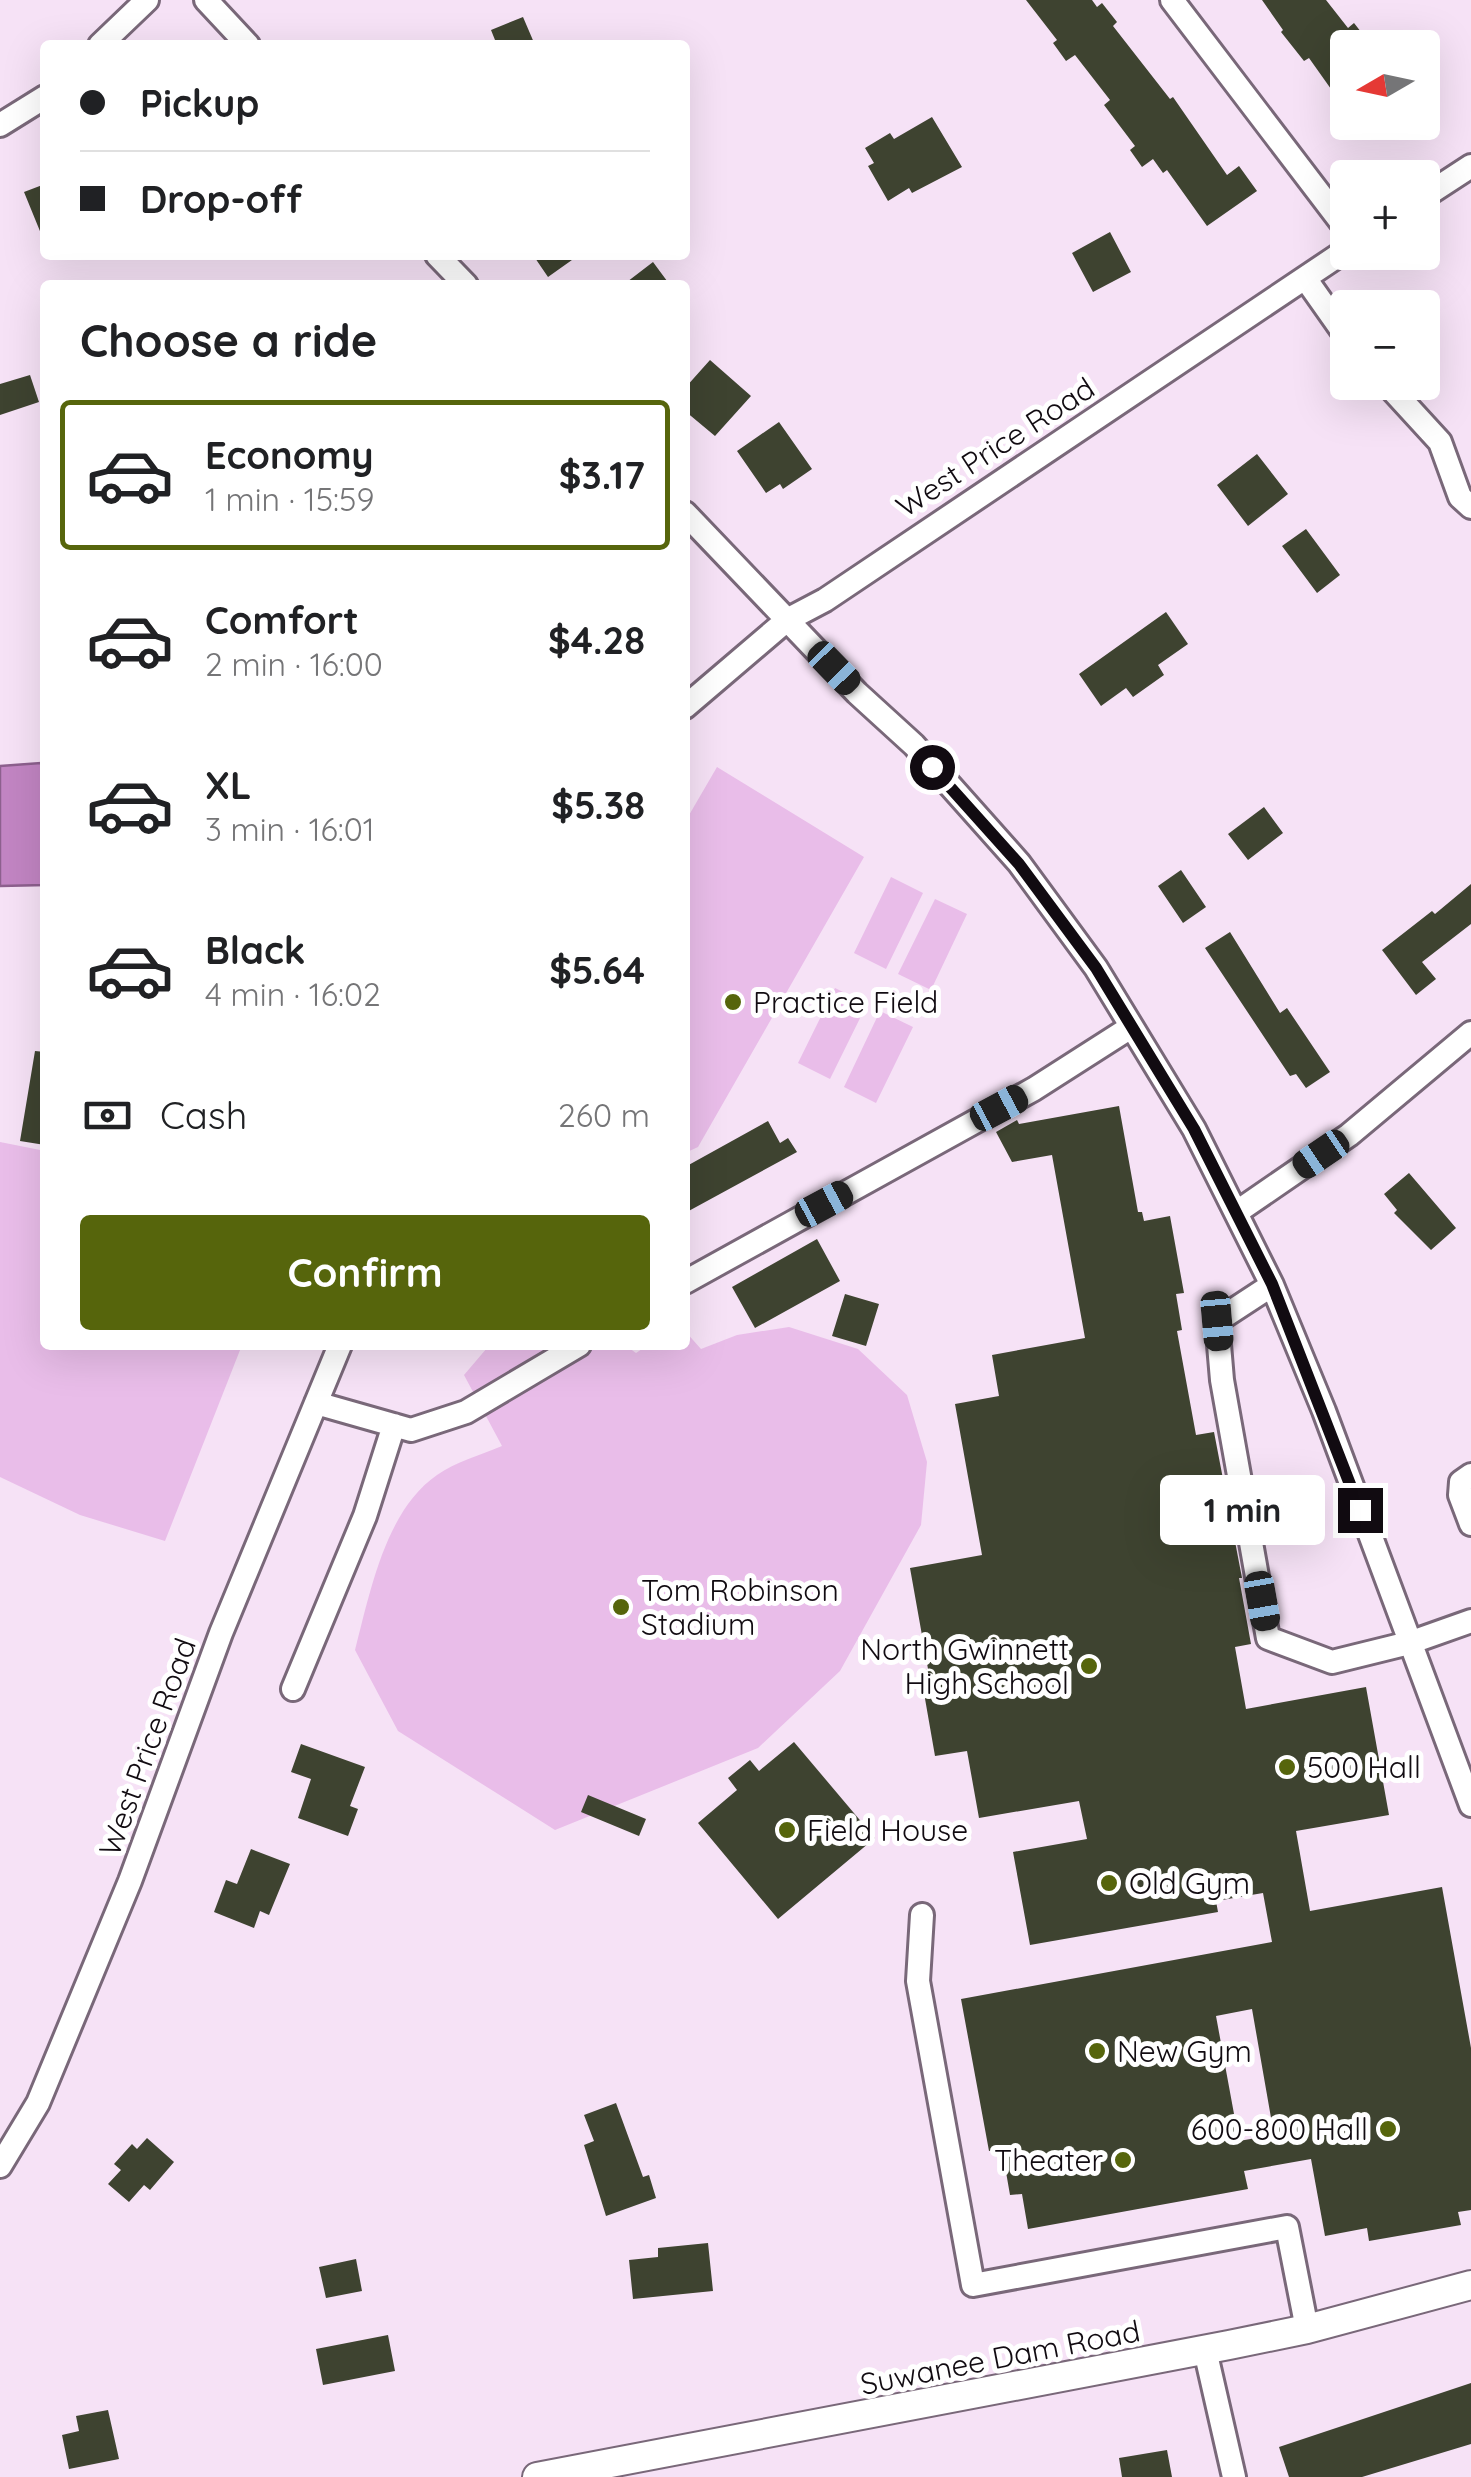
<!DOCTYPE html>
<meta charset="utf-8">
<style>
:root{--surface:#fff;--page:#f6f6f6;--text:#202124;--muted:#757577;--line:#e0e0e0;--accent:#56650c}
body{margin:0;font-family:Quicksand,sans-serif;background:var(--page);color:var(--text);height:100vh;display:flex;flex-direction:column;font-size:38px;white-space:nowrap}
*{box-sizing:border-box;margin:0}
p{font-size:32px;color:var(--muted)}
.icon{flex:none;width:55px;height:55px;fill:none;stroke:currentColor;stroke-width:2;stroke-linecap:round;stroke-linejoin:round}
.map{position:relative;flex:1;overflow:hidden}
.side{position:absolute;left:40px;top:280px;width:650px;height:1070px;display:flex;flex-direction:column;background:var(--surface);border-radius:10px;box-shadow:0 10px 40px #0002}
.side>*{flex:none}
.top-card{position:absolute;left:40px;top:40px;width:650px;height:220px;border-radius:10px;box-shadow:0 10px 40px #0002;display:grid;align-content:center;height:220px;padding:0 40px;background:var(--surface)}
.needle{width:65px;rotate:261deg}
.tools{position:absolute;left:1330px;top:30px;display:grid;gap:20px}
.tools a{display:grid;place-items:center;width:110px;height:110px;border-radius:10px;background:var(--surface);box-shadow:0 10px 40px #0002;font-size:50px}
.end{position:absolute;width:45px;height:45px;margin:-22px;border:12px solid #110b11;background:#fff;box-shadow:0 0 0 5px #fff}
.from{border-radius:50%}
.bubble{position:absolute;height:70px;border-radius:10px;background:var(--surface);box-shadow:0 10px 40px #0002;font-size:32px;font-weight:800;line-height:70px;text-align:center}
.car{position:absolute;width:30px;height:60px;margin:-30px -15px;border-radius:12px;box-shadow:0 0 8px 2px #0007;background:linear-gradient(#222 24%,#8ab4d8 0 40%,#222 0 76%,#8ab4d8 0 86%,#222 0)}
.top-card b{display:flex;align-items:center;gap:35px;height:95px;font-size:38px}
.top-card b+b{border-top:2px solid var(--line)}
.top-card i{width:25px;height:25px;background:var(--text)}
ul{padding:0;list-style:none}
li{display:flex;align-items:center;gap:30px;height:150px;margin:0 20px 15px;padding:0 20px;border:5px solid transparent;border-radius:10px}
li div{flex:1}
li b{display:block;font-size:38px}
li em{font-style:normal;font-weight:800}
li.on{border-color:var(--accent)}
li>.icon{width:90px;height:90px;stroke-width:1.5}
h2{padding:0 40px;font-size:45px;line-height:120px}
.pay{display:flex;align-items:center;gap:25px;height:110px;padding:0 40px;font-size:38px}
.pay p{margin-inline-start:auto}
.cta{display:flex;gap:20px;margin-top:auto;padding:20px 40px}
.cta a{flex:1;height:115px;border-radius:10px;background:var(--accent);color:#fff;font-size:40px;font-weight:800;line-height:115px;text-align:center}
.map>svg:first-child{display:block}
.green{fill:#e9bde9}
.water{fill:#c285c3;stroke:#8d608e;stroke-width:2.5}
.building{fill:#3e4330;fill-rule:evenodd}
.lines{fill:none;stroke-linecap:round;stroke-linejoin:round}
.minor-casing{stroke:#796879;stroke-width:28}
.major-casing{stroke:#796879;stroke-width:32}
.minor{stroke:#fff;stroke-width:22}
.major{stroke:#fff;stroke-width:28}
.route{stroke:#110b11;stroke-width:12}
.poi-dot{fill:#56650c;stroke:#fff;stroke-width:4}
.labels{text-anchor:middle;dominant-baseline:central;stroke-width:10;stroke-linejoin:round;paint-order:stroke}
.street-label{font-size:30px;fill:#110b11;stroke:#fff}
.poi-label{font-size:30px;fill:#110b11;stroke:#fff;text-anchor:start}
</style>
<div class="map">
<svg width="1471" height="2477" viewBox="0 0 1471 2477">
<rect width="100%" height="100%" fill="#f6e2f6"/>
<path class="green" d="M717 767 864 857 698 1147 685 1153V822Z
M891 877 923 893 886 969 854 953Z
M935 899 967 914 931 990 898 974Z
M835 988 867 1004 830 1079 798 1063Z
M880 1011 913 1027 876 1103 844 1087Z
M0 1142 45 1151V1345H242L165 1541 80 1515 0 1477Z
M789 1327 858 1349 907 1395 927 1462 921 1525 840 1671 758 1748 555 1830 398 1731 355 1650C370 1593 385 1511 437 1475 455 1462 481 1455 502 1446L464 1375 487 1348 494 1345H625L636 1353 648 1345H685V1331L701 1349 737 1335Z"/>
<path class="water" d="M41 763 45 765V885L0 886V766Z"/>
<path class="building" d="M1026 0H1092L1097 7 1102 3 1117 22 1113 26 1170 99 1173 97 1227 175 1239 166 1257 191 1207 226 1167 170 1163 173 1153 159 1142 167 1130 150 1135 146 1104 105 1110 100 1075 55 1066 61 1053 43 1057 40Z
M1262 0H1326L1348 28 1354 23 1365 37 1348 48V113L1309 58 1304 61 1281 32 1283 30Z
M523 17 535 45H497L491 30Z
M932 117 962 167 912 193 909 188 888 201 868 166 874 163 865 148 890 133 894 139Z
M45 184V241H44L24 192Z
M1110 232 1131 272 1093 292 1072 253Z
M533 255H579L548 277Z
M653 262 670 285H623Z
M710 360 751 396 715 436 685 411V388Z
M30 375 39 402 0 415V384Z
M779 422 812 469 783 489 780 484 766 493 737 451Z
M1257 454 1288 494 1248 526 1217 485Z
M1306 529 1340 575 1317 593 1282 546Z
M1166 612 1188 644 1158 665 1164 675 1133 697 1126 688 1101 706 1079 674Z
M1264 807 1283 833 1248 860 1228 834Z
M1181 870 1206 907 1183 923 1158 886Z
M1471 884V924L1422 962 1436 979 1416 995 1382 950 1432 911 1435 914Z
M1230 932 1280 1013 1287 1008 1330 1072 1306 1088 1296 1074 1290 1076 1205 948Z
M35 1051 45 1052V1145L20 1141Z
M1119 1106 1138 1212H1142L1144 1221 1170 1216 1184 1293 1176 1294 1182 1330 1177 1331 1196 1435 1214 1432 1242 1578H1239L1251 1644 1235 1647 1246 1709 1366 1687 1389 1815 1296 1831 1310 1911 1442 1887 1471 2048V2210L1458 2212 1461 2225 1369 2241 1367 2228 1325 2236 1311 2159 1244 2171 1248 2189 1028 2229 1022 2194 1010 2195 1002 2149 989 2151 961 1999 1272 1942 1263 1893 1216 1901 1218 1912 1030 1945 1013 1852 1087 1839 1079 1801 979 1818 967 1751 935 1756 920 1670 928 1669 910 1568 982 1555 955 1404 999 1396 992 1355 1085 1338 1052 1155 1012 1162 996 1132 1017 1120 1019 1124ZM1252 2009 1274 2135 1239 2141 1216 2016Z
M768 1121 780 1143 788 1138 797 1152 685 1213V1167Z
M1409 1173 1456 1228 1431 1250 1394 1213 1397 1210 1384 1194Z
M817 1239 840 1281 755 1328 732 1287Z
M845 1294 879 1304 866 1346 832 1336Z
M794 1742 875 1838 778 1919 698 1823 737 1790 728 1778 750 1760 759 1771Z
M301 1744 365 1767 350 1806 358 1809 348 1836 298 1818 311 1779 291 1772Z
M588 1795 646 1819 639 1836 581 1812Z
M251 1849 290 1864 269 1915 260 1911 254 1928 214 1912 226 1880 237 1884Z
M616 2103 643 2177 649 2175 656 2198 606 2216 584 2145 594 2141 584 2115Z
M147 2138 174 2162 150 2190 144 2185 129 2202 108 2184 121 2170 114 2164 132 2144 137 2149Z
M708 2243 713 2291 633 2299 629 2260 658 2257V2248Z
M356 2259 362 2291 326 2298 319 2267Z
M388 2335 395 2371 323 2385 316 2349Z
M1471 2383V2444L1362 2477H1289L1279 2447Z
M108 2410 119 2459 69 2469 62 2435 79 2431 76 2416Z
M1167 2450 1172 2477H1122L1119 2458Z"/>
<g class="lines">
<g class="minor-casing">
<path id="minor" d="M206 0 248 45
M1172 0 1348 231
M100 45 147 0
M0 125 45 97
M1422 198 1471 166
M437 255 466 285
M1305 278 1348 339
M1385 382 1440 442 1460 497 1471 507
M685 513 857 693 914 745 1019 863 1096 968 1194 1129 1272 1285 1324 1411 1471 1805
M685 707 787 620 825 600 1348 249
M1237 1212 1349 1135 1471 1033
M685 1282 1034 1089 1131 1027
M1272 1285 1217 1321 1222 1380 1268 1638 1332 1662 1409 1643 1471 1621
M316 1403 411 1430 466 1412 579 1345
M1471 1475 1461 1482 1460 1495 1471 1524
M293 1689 365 1516 394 1425
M922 1915 918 1981 973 2285 1287 2227 1307 2329
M0 2166 38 2103 130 1881 221 1633 340 1345
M1205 2350 1234 2477"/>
</g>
<g class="major-casing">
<path id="major" d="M537 2477 1229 2345 1307 2329 1471 2285"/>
</g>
<use href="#minor" class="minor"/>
<use href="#major" class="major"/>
</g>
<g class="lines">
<path class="route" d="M932 767 1019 864 1096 968 1194 1129 1272 1284 1360 1510"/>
</g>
<g class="poi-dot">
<circle cx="733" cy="1002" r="10"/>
<circle cx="621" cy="1607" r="10"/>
<circle cx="1089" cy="1666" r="10"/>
<circle cx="1287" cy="1767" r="10"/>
<circle cx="787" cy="1830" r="10"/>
<circle cx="1109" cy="1883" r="10"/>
<circle cx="1097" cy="2051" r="10"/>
<circle cx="1388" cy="2129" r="10"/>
<circle cx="1123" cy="2160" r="10"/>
</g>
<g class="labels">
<g class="street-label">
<text transform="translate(995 447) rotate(-33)">West Price Road</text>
<text transform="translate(147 1747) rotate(-70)">West Price Road</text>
<text transform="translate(1000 2357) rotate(-11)">Suwanee Dam Road</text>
</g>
<g class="poi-label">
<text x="753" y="1002">Practice Field</text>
<text x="641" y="1590">Tom Robinson<tspan x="641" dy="34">Stadium</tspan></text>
<text x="1069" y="1649" text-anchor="end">North Gwinnett<tspan x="1069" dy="34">High School</tspan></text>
<text x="1307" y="1767">500 Hall</text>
<text x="807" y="1830">Field House</text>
<text x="1129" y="1883">Old Gym</text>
<text x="1117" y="2051">New Gym</text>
<text x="1368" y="2129" text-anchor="end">600-800 Hall</text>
<text x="1103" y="2160" text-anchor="end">Theater</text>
</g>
</g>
</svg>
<div class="tools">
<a><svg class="needle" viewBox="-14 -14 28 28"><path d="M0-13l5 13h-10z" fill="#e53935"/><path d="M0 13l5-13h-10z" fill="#757577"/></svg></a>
<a>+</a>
<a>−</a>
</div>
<i class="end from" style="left:932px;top:767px"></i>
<i class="end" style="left:1360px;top:1510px"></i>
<div class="bubble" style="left:1160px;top:1475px;width:165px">1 min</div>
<i class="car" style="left:834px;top:668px;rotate:136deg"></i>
<i class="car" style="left:999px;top:1108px;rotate:62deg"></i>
<i class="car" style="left:1321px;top:1154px;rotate:236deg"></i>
<i class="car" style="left:824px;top:1204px;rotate:62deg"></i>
<i class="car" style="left:1217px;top:1321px;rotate:175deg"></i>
<i class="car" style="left:1262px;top:1601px;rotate:170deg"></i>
<div class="top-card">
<b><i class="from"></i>Pickup</b>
<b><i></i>Drop-off</b>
</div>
<section class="side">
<h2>Choose a ride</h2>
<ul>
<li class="on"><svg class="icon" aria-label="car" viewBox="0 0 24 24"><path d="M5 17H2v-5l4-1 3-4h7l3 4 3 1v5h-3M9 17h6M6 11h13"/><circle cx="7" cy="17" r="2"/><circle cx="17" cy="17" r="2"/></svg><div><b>Economy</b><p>1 min · 15:59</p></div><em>$3.17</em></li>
<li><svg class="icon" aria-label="car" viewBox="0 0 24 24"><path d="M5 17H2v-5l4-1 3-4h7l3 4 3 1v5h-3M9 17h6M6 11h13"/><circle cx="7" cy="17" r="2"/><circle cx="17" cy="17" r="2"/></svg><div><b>Comfort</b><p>2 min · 16:00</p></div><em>$4.28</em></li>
<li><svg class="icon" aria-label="car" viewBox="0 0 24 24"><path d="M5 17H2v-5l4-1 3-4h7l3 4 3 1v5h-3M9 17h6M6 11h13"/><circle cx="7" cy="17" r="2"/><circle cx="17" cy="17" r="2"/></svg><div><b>XL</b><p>3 min · 16:01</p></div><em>$5.38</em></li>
<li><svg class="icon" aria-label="car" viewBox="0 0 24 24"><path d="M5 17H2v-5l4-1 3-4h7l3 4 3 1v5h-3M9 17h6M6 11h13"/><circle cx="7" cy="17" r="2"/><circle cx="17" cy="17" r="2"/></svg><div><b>Black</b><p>4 min · 16:02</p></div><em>$5.64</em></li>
</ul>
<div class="pay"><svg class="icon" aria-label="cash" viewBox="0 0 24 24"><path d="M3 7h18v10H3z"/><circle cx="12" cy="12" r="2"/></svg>Cash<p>260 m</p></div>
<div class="cta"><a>Confirm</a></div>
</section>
</div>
